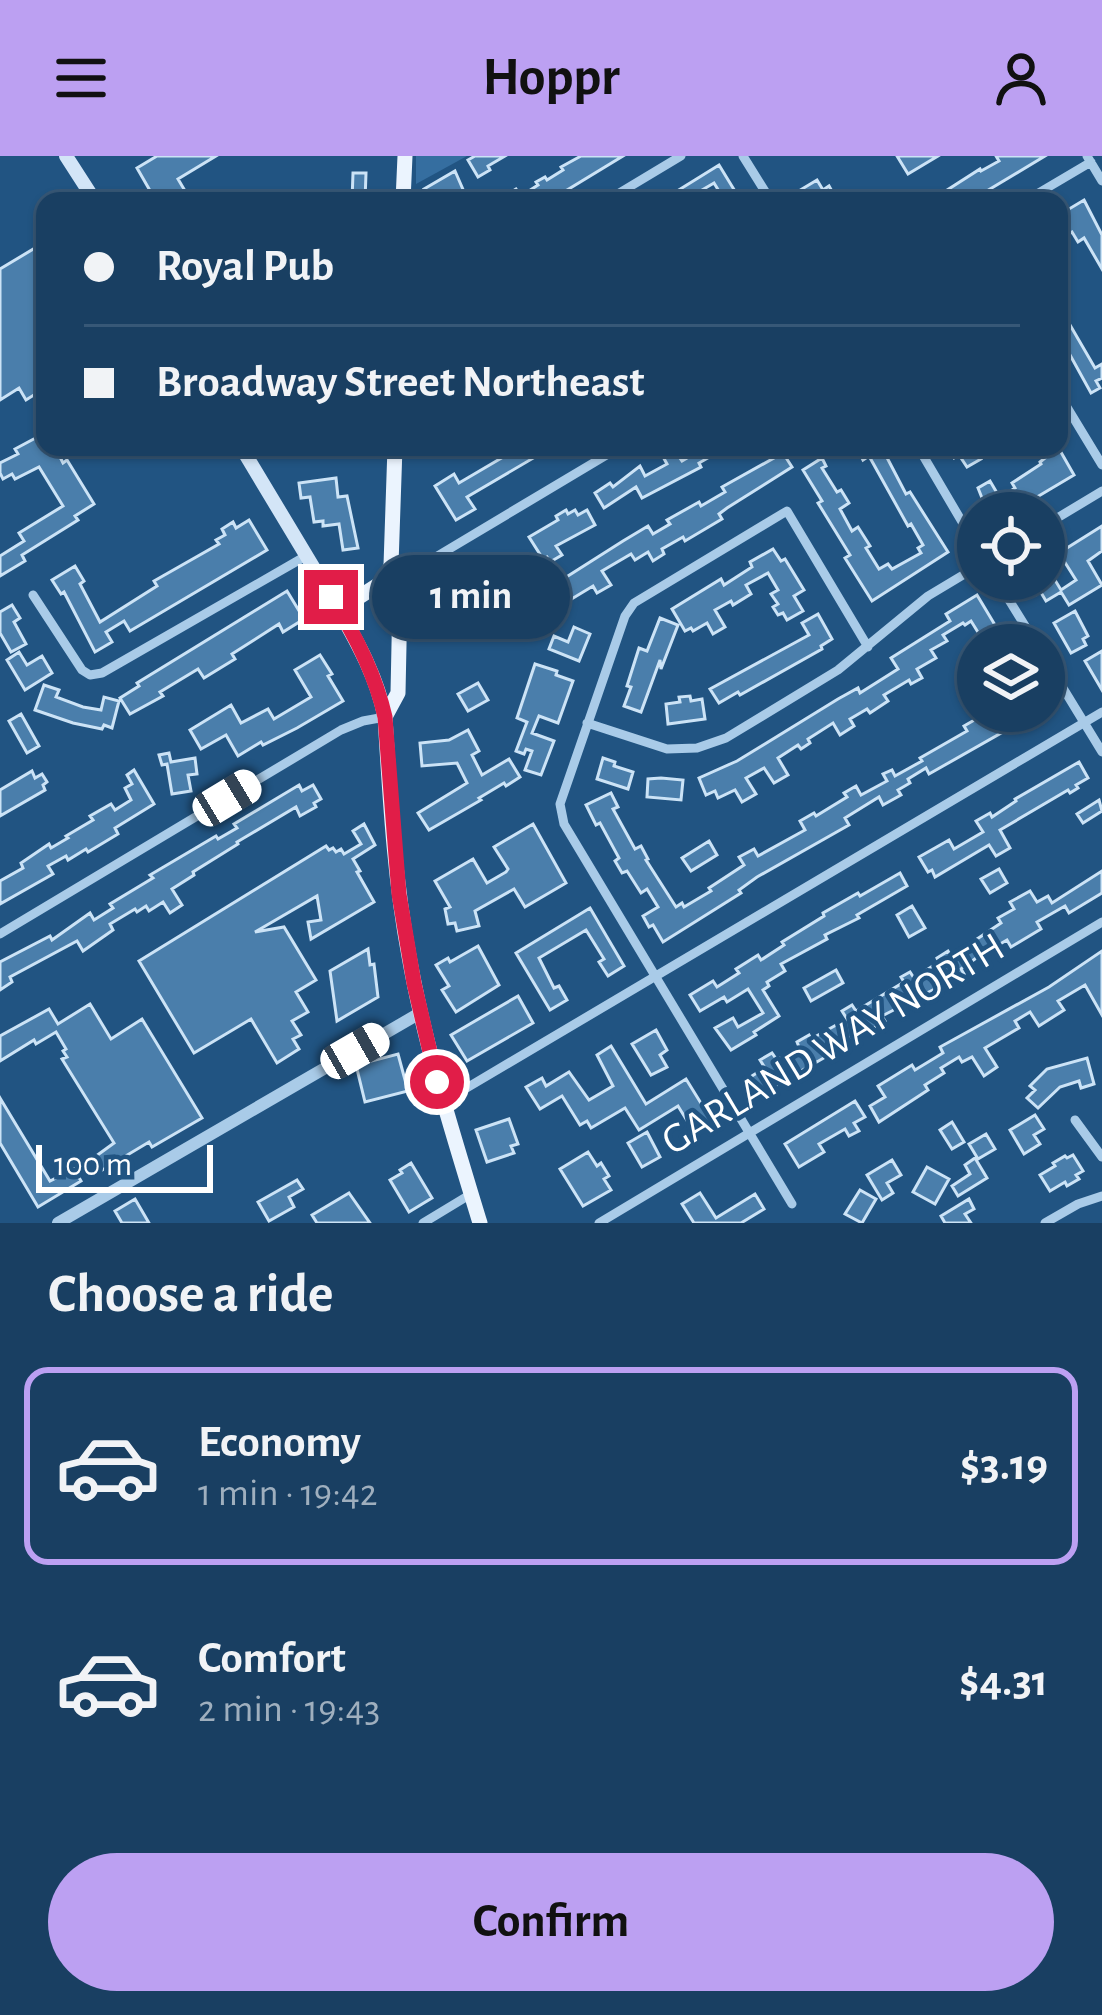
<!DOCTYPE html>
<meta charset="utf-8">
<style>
:root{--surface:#193f62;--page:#224668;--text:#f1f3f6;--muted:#9fafbe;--line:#375877;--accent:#bca0f2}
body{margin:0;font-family:"Alegreya Sans",sans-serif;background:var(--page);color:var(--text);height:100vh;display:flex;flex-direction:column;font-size:45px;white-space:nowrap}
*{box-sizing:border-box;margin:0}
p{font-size:39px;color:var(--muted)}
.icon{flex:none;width:66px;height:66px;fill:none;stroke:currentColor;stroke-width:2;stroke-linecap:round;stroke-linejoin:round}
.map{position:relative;height:1067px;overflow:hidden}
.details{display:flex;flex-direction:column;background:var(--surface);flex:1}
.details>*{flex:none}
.banner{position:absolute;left:36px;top:36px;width:1032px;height:264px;border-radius:24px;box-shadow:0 3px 9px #0004,0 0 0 3px var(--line);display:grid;align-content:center;height:264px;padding:0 48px;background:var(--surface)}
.tools{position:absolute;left:957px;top:336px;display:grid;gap:24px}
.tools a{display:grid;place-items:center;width:108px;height:108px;border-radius:50%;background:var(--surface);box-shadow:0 3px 9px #0004,0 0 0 3px var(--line);font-size:60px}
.scale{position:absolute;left:36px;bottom:30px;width:177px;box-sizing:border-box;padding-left:12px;border:6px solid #fff;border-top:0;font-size:33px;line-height:42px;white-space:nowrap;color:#fff;-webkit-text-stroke:9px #215482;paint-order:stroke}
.end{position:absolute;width:54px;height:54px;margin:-27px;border:15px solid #e11d48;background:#fff;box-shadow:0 0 0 6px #fff}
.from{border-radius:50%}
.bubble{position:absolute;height:84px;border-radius:42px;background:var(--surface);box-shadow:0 3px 9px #0004,0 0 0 3px var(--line);font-size:39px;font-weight:700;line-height:84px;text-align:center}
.car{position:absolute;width:36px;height:72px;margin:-36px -18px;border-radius:15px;box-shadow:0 0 9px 3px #0007;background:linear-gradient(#fff 24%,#345 0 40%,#fff 0 76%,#345 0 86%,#fff 0)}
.banner b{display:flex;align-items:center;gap:42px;height:114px;font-size:45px}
.banner b+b{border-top:3px solid var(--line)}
.banner i{width:30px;height:30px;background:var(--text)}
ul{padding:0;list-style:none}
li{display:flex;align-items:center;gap:36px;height:198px;margin:0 24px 18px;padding:0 24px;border:6px solid transparent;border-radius:24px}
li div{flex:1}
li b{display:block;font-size:45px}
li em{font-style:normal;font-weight:700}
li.selected{border-color:var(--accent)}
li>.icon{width:108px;height:108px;stroke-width:1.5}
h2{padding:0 48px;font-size:54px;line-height:144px}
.button{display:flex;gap:24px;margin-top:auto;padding:24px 48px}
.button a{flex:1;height:138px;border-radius:72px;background:var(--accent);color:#111;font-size:48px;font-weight:700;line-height:138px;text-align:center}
header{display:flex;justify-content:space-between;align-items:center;height:156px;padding:0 48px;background:var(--accent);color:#111;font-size:54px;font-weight:700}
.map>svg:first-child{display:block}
.green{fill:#356ea0}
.building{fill:#4a7eab;stroke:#cce3f6;stroke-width:3}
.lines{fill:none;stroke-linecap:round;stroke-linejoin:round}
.minor{stroke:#a9cbe8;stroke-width:9}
.tertiary{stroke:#a9cbe8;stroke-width:12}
.secondary{stroke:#d3e5f7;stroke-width:14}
.primary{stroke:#ebf4fe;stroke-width:15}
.route{stroke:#e11d48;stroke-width:15}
.labels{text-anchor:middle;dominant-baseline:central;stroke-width:9;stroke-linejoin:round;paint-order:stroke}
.street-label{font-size:42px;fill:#fff;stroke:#215482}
</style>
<header><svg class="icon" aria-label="menu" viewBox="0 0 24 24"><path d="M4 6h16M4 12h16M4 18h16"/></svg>Hoppr<svg class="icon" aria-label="person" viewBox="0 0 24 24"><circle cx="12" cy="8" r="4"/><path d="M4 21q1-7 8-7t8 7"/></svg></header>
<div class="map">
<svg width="1102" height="1067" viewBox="0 0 1102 1067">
<rect width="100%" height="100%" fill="#215482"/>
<path class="green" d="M416 0H467L416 28Z"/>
<path class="building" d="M157 0H216L178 23 191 45H156L137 12Z
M475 0H505L488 10 490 14 478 21 468 4Z
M581 0H623L549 45H497L516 33 521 40 538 29 536 26 545 21 547 24 563 14 561 11Z
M897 0H938L908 18Z
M996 0H1045L970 45H930L980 13 981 15 999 5Z
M719 9 741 45H725L714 27 697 37 702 45H661Z
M455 15 468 45H431L424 33Z
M353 17H366L365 45H352Z
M817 24 823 34 829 30 834 39 823 45H802L797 36Z
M1084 44 1102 79V113L1084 82 1078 86 1072 76 1059 84V59Z
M45 86V232L26 244 19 232 0 244V113Z
M1059 150 1095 212 1102 208V222L1096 225 1100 232 1091 237 1059 179Z
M45 277V291H55L63 307 67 304 94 348 75 360 78 364 22 399 25 405 0 420V400L24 385 19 377 63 350 39 311 15 323 12 318 3 323 0 317V307L18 298 15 293Z
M520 291H552L467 341 475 353 456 364 435 330 454 318 459 327Z
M672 291 682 305 699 295 697 291H727L699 307 701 311 642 342 636 331 604 352 595 337 610 327 613 331 640 310 645 320 667 308 661 297Z
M863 291H885L882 292 906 338 910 336 948 396 872 445 845 402 850 399 818 347 822 345 803 314 822 302 826 310 822 312 837 336 841 334 849 347 840 353 852 375 858 371 870 390 866 392 879 413 888 408 892 413 921 397 918 392 923 389 911 368 908 370 869 300 863 304 858 294Z
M947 291H974L981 303 967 311 959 299 954 302Z
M1039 291H1058L1074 319 1010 357H988L978 332 990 325 1000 342 1015 332 1012 327 1041 308 1040 306 1045 302Z
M783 297 792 311 727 352 719 358 722 363 685 385 683 381 662 393 664 398 653 405 648 396 635 404 631 398 602 415 611 429 597 437 593 430 555 453 560 462 532 479 516 453 623 385 648 370 653 378 670 368 667 364 699 346 701 350 725 336 722 331Z
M336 322 338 341 347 340 358 392 343 394 339 368 323 370V365L314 366 310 341 301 342 299 327Z
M566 354 568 358 575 354 578 359 587 354 595 369 556 390 562 399 550 406 547 401 543 403 529 381 558 364 556 360Z
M249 364 267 394 130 475 124 465 106 476 112 486 95 496 64 436 61 438 52 424 75 410 84 425 80 428 100 466 157 430 154 425 219 388 216 384 225 379 222 373 233 366 236 372Z
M1102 370V395L1088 405 1102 429 1069 449 1061 436 1046 445 1040 435 1037 438 1028 423H1044V406L1061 434 1076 424 1059 397Z
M773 393 781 405 785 403 804 434 794 440 803 455 787 464 783 457 778 459 773 451 778 448 771 438 778 434 768 417 746 429 751 438 733 449 731 445 715 454 725 471 713 478 707 467 693 475 691 472 685 475 672 453 721 423 724 429 752 411 750 406Z
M497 399 503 409 518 400 528 416 515 424 519 431 508 437 487 404Z
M287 435 304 463 283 476 279 468 232 498 235 503 204 522 198 513 160 536 163 540 130 558 120 542 139 530 137 527Z
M977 439 1007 489H986L971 465 965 469 963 467 943 479 947 485 931 494 936 502 917 513 922 522 911 528 909 524 884 539 888 545 870 557 867 553 850 563 854 570 840 579 833 567 808 583 810 587 801 593 798 589 778 602 788 619 774 627 764 612 746 622 756 638 742 646 735 634 718 642 715 635 706 639 699 622 737 605 838 543 858 532 860 537 898 513 891 502 950 465 946 458Z
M12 449 20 462 14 466 26 488 11 496 0 477V456Z
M1075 455 1088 480 1083 483 1086 489 1071 497 1054 467Z
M818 458 832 483 821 490 822 493 740 539 738 536 719 547 710 533 809 479 802 467Z
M660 462 678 469 661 513 660 504 641 556 624 550 631 531 627 530 639 492 647 495Z
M574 471 590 478 579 505 549 493 554 480 568 486Z
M1102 495V534L1085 505Z
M19 496 27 509 42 500 52 517 25 534 7 504Z
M320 499 332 518 328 520 343 545 297 572 263 589 261 586 238 600 226 579 201 593 190 574 231 549 241 567 268 553 274 563 311 541 295 514Z
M535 508 557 515 556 519 573 525 558 567 539 560 532 577 554 585 541 619 525 614 532 595 526 593 524 598 516 595 527 566 517 562Z
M478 527 488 544 468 555 458 538Z
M44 529 59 534 56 541 83 551 101 554 104 541 119 545 112 572 104 569 102 573 73 567 35 554Z
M690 540 691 545 702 543 705 563 668 568 666 548 680 546 679 541Z
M990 555H1040L929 618 926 612 908 623 910 627 898 634 901 639 883 649 879 641 845 662 849 669 757 721 739 734 741 737 663 786 653 769 649 771 643 760 658 751 647 733 641 737 627 715 622 717 615 705 619 702 600 667 596 669 586 649 611 637 618 651 613 653 635 693 641 690 648 703 646 704 676 751 682 747 684 751 711 735 709 732 744 709 739 701 754 693 758 700 805 674 800 665 814 657 816 660 847 641 844 637 856 630 861 639 887 625 883 618 892 614 895 620 922 605 920 602 967 575 964 570Z
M21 558 39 590 27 597 9 565Z
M468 574 479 595 472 599 482 619 509 603 520 621 506 630 504 627 479 642 481 644 429 674 418 657 467 627 457 607 422 610 420 587 449 584Z
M169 597 171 606 195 602 197 618 188 619 191 635 172 638 167 608 162 609 159 599Z
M603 602 615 606 614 610 633 616 628 633 597 623Z
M1079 606 1088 622 1076 629 1078 632 1070 637 1068 634 1000 674 1010 692 996 700 989 689 935 721 932 714 928 716 919 701 949 684 954 693 983 676 976 665 990 657 992 661 1016 645 1015 643Z
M134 614 154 648 115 672 118 678 88 696 86 693 68 704 66 700 48 710 53 718 0 748V725L23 712 21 707 49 688 51 692 68 682 66 680 93 664 90 660 111 648 115 654 131 644 125 632 132 628 127 619Z
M32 615 35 622 42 618 47 626 43 629 45 634 0 660V634Z
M661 622 683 624 681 644 647 641 648 623Z
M299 629 302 635 313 629 321 643 314 647 316 651 300 660 296 651 237 686 238 688 193 716 194 719 172 733 182 749 170 757 163 746 149 755 146 750 137 756 135 753 110 768 113 774 83 795 77 785 10 821 12 826 0 834V806L50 780 52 784 90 757 94 764 113 752 110 748 153 722 150 719 216 680 218 683 237 672 234 668Z
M1099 644 1102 655 1083 667 1077 658Z
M364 668 375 689 353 703 360 715 357 716 374 746 311 783 308 766 321 764 317 740 255 776 284 771 316 824 296 836 308 856 292 865 301 879 293 883 299 893 277 907 251 863 194 897 139 805 326 690 329 694 333 692 336 696 341 693 344 698 361 688 353 675Z
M533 668 566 727 525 751 514 733 475 755 479 770 457 775 455 767 448 768 445 753 450 751 435 725 473 703 487 727 506 716 508 713 494 691Z
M709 685 717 699 691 715 682 702Z
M999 713 1007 727 990 737 981 723Z
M1102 715V737L1069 757 1065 750 1037 766 1041 773 1011 791 1007 784 979 800 961 813 964 818 882 860 885 865 856 883 854 879 827 895 829 899 757 940 747 923 765 912 760 904 772 897 777 904 799 891 797 886 809 879 811 883 847 863 842 855 852 849 856 855 904 826 901 821 910 816 914 822 939 806 937 802 948 795 951 800 980 781 1001 767 998 762 1014 753 1010 746 1030 735 1037 746 1048 740 1052 747Z
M900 717 907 730 857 759 859 762 825 779 827 783 781 808 785 815 767 826 769 830 763 834 779 860 754 876 756 879 731 894 715 872 733 862 738 871 763 857 748 833 727 846 724 841 700 855 690 839 713 825 717 831 739 817 736 813 758 799 761 804 784 789 782 786 824 760 823 757 858 737 860 740Z
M912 750 925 772 909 781 897 759Z
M590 752 624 810 608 820 599 806 604 803 586 774 539 802 554 832 559 830 567 844 550 854 516 797Z
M478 790 499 829 456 856 442 834 449 830 436 809 448 802 450 806Z
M368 793 370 809 374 808 378 841 337 865 330 815Z
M1102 795V859L1085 829 1058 845 1064 854 1039 870 1030 856 1015 865 1019 872 985 892 997 911 984 920 972 901 962 906 959 901 941 912 944 917 925 929 928 934 879 966 870 950 885 941 878 930 912 909 915 914 943 897 940 891 1049 831Z
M836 814 843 827 811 845 804 832Z
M518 840 533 867 467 905 451 879Z
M90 848 111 883 142 863 202 962 152 991 149 986 99 1016 92 1003 114 987 62 903 67 901 63 895 66 893 56 876 36 888 34 884 0 905V880L49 853 58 868Z
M656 874 667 894 660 899 667 911 651 919 632 888Z
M611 890 646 948 686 923 712 965 694 976 678 950 639 974 625 952 591 972 587 965 580 969 562 940 540 953 526 931 542 922 546 930 569 916 589 944 613 930 597 899Z
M398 898 408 935 365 946 356 909Z
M1087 902 1094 928 1081 932 1079 925 1060 931 1038 952 1027 942 1035 934 1030 930 1047 913Z
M0 942 50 1025 74 1013 81 1025 38 1051 0 987Z
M855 945 865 961 854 967 859 975 849 980 845 973 819 988 824 996 799 1011 785 988Z
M1035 959 1044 973 1034 979 1040 988 1024 998 1010 974Z
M509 963 518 988 511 990 514 997 487 1006 476 974Z
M952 966 964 986 952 993 940 974Z
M647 976 660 1001 642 1011 628 987Z
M986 978 995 993 978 1003 969 988Z
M588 996 597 1010 601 1007 609 1020 604 1023 611 1034 583 1050 560 1013Z
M1073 999 1083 1015 1076 1019 1079 1023 1067 1030 1065 1026 1050 1035 1040 1019 1055 1010 1053 1007 1065 1000 1067 1002Z
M975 1002 987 1022 958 1040 952 1030 970 1018 965 1009Z
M892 1004 901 1019 887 1027 893 1037 882 1044 867 1019Z
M411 1007 432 1042 409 1056 390 1024 402 1017 400 1014Z
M927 1011 949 1023 935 1048 913 1036Z
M297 1024 303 1033 289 1041 294 1051 269 1065 258 1046Z
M860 1034 876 1043 862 1067 845 1058Z
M349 1037 370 1067H317L312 1059Z
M700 1037 716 1062 755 1038 764 1053 741 1067H694L682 1048Z
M135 1043 149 1067H122L115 1055Z
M969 1043 974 1053 965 1058 971 1067H945L941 1060Z"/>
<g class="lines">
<path class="minor" d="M743 0 771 45
M1087 0 1102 25
M606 45 681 0
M1025 45 1091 6
M1059 238 1102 309
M918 291 978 393
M1044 370 1102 335
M391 409 413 413 419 411 620 291
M996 423 1037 489
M33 439 82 514 90 519 102 517 306 400
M1044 501 1102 596
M587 567 667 593 697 592 726 582 838 514 928 440 978 410
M0 778 341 574 363 565 385 561
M443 946 1102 556
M1075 964 1102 1001
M792 1048 564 668 560 648 625 460 634 447 787 355 868 491
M423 1067 471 1038
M599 1067 1102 766
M1045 1067 1078 1048 1102 1040"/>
<path class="tertiary" d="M58 1067 420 857"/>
<path class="secondary" d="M66 0 95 45
M241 291 339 454"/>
<path class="primary" d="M403 45 405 0
M391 409 384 425 339 454C359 489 377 522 385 561 390 641 394 721 409 800 425 891 453 978 480 1067
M385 561 398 537 400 441 391 409 395 291"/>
</g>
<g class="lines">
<path class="route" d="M331 441C355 478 375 517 385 561L399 738 414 827 437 926"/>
</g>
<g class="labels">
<g class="street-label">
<text transform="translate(833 888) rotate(-31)">GARLAND WAY NORTH</text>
</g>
</g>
</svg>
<div class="tools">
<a><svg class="icon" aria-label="locate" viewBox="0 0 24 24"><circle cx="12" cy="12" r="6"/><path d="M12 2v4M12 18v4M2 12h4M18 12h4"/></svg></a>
<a><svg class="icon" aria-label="layers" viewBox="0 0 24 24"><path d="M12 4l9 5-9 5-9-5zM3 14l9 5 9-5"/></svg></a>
</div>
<div class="scale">100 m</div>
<i class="end from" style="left:437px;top:926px"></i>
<i class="end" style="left:331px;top:441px"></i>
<div class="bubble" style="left:372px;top:399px;width:198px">1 min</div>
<i class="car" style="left:227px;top:642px;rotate:59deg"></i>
<i class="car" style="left:355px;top:895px;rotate:60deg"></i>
<div class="banner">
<b><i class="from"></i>Royal Pub</b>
<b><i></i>Broadway Street Northeast</b>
</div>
</div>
<section class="details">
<h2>Choose a ride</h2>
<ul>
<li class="selected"><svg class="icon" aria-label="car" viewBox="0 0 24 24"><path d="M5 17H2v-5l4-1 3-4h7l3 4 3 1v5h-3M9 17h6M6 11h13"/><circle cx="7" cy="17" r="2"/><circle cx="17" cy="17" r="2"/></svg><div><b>Economy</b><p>1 min · 19:42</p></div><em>$3.19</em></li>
<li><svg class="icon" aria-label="car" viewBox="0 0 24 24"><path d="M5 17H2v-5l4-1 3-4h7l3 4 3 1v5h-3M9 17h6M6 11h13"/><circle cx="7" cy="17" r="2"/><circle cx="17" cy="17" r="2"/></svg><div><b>Comfort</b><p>2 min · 19:43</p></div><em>$4.31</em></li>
</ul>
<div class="button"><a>Confirm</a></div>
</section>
